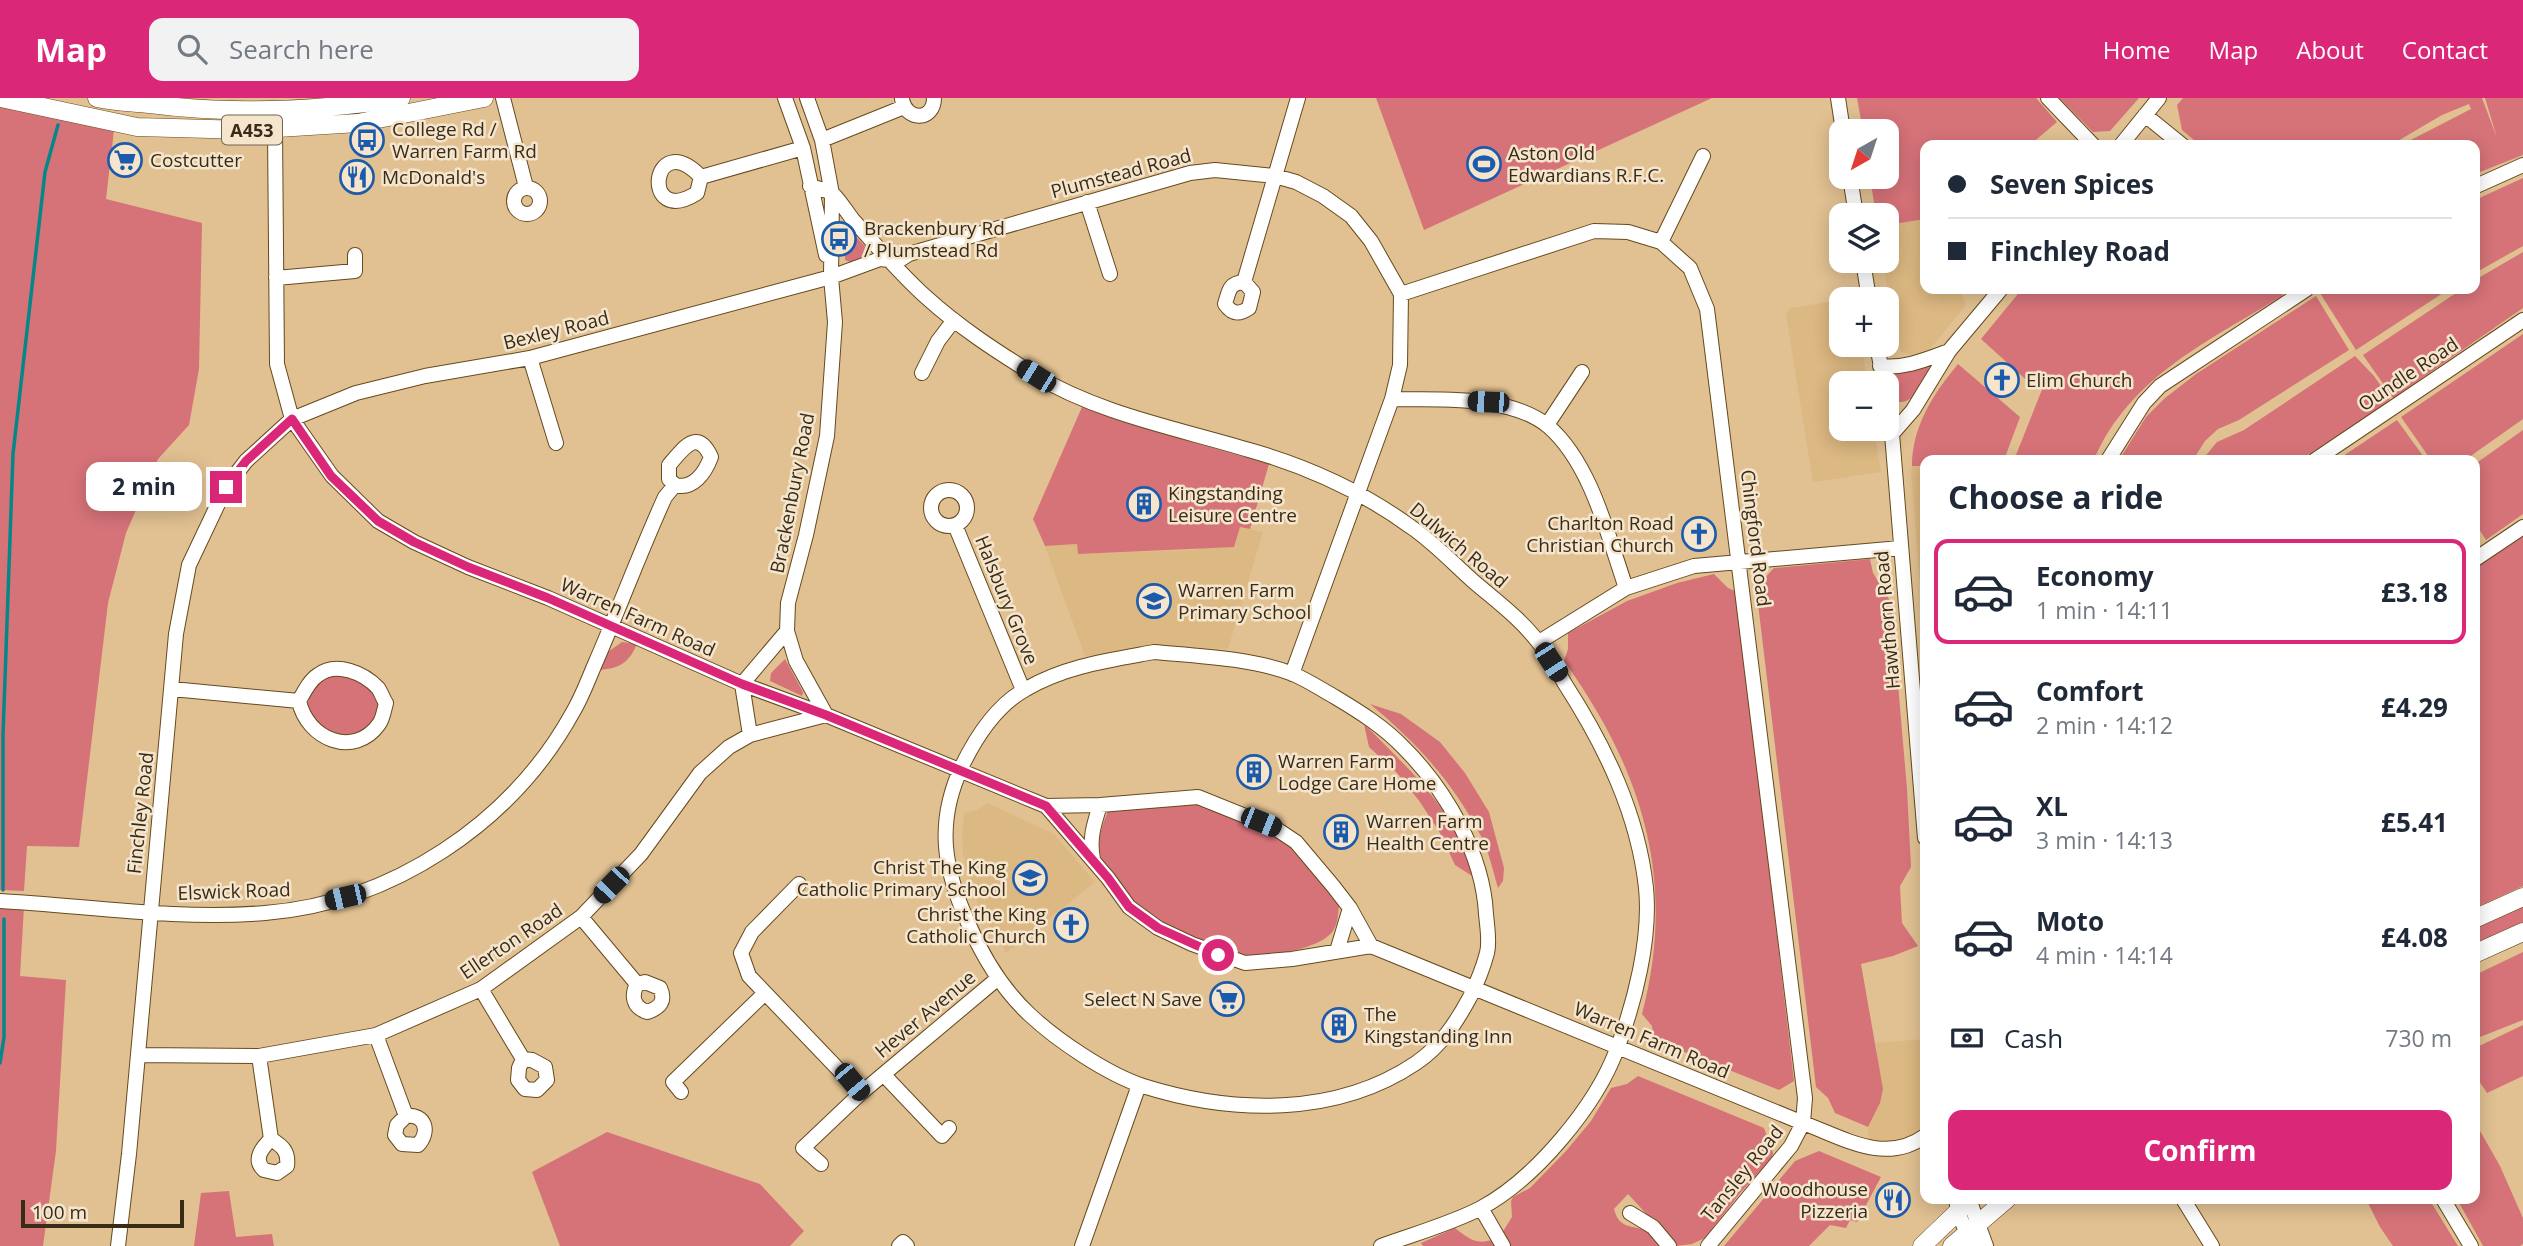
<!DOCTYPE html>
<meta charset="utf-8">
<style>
:root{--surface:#fff;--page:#f2f2f3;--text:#1f2937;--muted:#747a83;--line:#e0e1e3;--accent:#db2777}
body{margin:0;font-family:"Open Sans",sans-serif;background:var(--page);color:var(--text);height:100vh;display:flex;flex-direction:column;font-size:26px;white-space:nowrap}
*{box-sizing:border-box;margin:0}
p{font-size:23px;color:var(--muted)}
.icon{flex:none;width:38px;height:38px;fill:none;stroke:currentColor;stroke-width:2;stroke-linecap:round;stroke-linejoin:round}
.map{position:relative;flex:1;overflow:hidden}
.side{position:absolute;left:1920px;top:357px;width:560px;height:749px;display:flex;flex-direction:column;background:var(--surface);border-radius:14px;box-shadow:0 4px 18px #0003}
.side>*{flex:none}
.guide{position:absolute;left:1920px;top:42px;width:560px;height:154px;border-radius:14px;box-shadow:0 4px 18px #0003;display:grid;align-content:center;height:154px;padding:0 28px;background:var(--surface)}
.needle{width:46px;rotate:219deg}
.buttons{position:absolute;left:1829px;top:21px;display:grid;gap:14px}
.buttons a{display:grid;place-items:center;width:70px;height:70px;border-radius:14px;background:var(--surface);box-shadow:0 4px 18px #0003;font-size:35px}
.scale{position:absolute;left:21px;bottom:18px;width:163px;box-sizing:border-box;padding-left:7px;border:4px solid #382c19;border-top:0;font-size:19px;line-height:24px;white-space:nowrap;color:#382c19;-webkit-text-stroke:5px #f5e5cd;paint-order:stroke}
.end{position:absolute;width:32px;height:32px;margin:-16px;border:9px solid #db2777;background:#fff;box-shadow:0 0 0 4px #fff}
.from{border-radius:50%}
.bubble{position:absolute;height:49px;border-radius:14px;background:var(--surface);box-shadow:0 4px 18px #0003;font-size:23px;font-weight:700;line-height:49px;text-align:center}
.car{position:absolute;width:21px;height:42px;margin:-21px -10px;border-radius:9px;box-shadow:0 0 5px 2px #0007;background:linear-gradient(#222 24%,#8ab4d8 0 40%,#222 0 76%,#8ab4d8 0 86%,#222 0)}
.guide b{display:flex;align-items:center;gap:24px;height:66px;font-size:26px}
.guide b+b{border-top:2px solid var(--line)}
.guide i{width:18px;height:18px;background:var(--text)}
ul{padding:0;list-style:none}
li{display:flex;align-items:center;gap:21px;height:105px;margin:0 14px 10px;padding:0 14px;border:4px solid transparent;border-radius:14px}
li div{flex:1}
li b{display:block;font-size:26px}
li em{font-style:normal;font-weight:700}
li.active{border-color:var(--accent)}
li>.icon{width:63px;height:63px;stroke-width:1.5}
h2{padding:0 28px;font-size:32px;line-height:84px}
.pay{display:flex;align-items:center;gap:18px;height:77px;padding:0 28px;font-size:26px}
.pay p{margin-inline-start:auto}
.button{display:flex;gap:14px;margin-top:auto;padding:14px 28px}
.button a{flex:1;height:80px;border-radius:14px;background:var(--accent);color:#fff;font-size:28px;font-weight:700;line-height:80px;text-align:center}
header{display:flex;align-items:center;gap:42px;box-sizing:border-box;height:98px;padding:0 35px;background:var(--accent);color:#fff}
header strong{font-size:33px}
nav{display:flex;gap:38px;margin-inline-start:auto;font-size:24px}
.search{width:490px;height:63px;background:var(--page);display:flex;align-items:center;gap:18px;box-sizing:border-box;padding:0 24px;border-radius:14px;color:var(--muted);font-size:26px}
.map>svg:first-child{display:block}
.built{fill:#dcb882}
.green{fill:#d67379}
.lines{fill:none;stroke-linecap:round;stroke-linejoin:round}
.stream{stroke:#048789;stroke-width:3.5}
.minor-casing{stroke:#654a1d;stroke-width:16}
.major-casing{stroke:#654a1d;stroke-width:19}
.minor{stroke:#fff;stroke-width:14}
.major{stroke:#fff;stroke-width:18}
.route{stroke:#db2777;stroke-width:9}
.labels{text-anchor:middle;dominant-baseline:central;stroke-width:5;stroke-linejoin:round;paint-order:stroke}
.shield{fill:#f5e5cd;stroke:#71644f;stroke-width:2}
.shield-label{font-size:18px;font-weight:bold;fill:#382c19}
.poi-label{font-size:19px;fill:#382c19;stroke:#f5e5cd;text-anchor:start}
.street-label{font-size:19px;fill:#382c19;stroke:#f5e5cd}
</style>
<header>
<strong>Map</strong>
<div class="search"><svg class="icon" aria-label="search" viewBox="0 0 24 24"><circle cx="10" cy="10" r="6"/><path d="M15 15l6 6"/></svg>Search here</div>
<nav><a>Home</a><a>Map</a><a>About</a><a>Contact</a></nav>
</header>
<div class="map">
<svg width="2523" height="1148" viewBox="0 0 2523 1148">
<rect width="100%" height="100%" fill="#e1c192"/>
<path class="built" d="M1925 121V191H1959L1966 207 1925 257 1915 258 1902 254 1896 246 1883 163H1886L1887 127Z
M1841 202V247H1862L1867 285H1841V331H1874L1881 374 1813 384 1786 216 1791 210Z
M1925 367V549L1911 375 1912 368Z
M1240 429 1263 434 1228 551 1154 549 1085 558 1045 448 1077 446 1078 456 1195 452Z
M987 705 1054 736 1095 784 1006 855 981 814 967 777 963 756 962 736 964 715 977 712Z
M1925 941V1028L1920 1033 1897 1044 1869 1041 1868 1030 1880 1005 1881 994 1876 945Z"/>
<path class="green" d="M1376 0H1712L1424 132Z
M1857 0H2036L2057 24 2030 47H1925V121L1887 127 1886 117H1876L1870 79H1886V33H1863Z
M2059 0H2139L2110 33 2093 34Z
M2183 0H2482L2497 40 2485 0H2523V57L2475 76 2474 47H2401L2471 11 2469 6 2442 17 2391 47H2200L2182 32 2177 7Z
M0 8 114 32 106 101 202 125 199 271 189 327 158 361 126 435 108 505 79 749 27 748 24 793 0 792Z
M2523 80V148L2475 175V102Z
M845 128 870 153 868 159 850 164 845 162Z
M2523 154V210L2393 300 2363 257 2462 191H2474L2475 182Z
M2022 191H2284L2282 198C2209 243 2129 279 2094 362H2014L2043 289 2035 290 1981 241Z
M2326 191H2449L2356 252 2320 195Z
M2316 198 2349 252 2239 322 2218 331 2205 343 2193 362H2119L2146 319 2165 300 2196 276Z
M2523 236V321L2465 362H2431L2401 319Z
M2355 258 2374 278 2390 301 2382 308 2300 362H2202L2217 344 2244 332Z
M1958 266 2020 319 2004 362H1925V368H1912C1912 329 1933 296 1958 266Z
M1928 268 1930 272C1924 285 1912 309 1896 303L1892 277Z
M1082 309 1123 324 1269 366 1250 431 1240 429 1234 449 1078 456 1077 446 1045 448 1033 421Z
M2397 322 2426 362H2337Z
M2523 332V416L2486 442 2475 425V366Z
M2523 436V788L2475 810V470Z
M1870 461 1873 475 1891 504 1907 691 1911 769 1900 788 1902 825 1918 848 1893 858 1861 866 1883 991 1880 1005 1868 1029 1835 1015 1828 1000 1816 989 1756 489 1774 470Z
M1714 476 1728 490 1735 493 1740 524 1794 983 1779 992 1654 942 1652 928 1642 916C1677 783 1643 673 1564 563L1568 551V535L1627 503 1677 485Z
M622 544 637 546C629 564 621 570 600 572L605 556Z
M785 561 803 594 802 598 770 583 771 575Z
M331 576C347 579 370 582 378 600 381 608 379 613 375 620 355 662 266 621 331 576Z
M1370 606 1401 616 1440 644 1465 675 1489 714 1504 770 1503 783 1498 790C1493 773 1489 754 1481 738 1451 682 1418 646 1370 606Z
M1364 626C1404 666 1463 719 1472 778L1455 767 1440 735 1420 704 1397 675 1369 649Z
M1199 705 1270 733 1289 746 1339 807C1338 817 1338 825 1333 833 1320 852 1263 860 1241 858 1216 855 1154 825 1135 807 1128 800 1122 790 1116 782 1109 773 1101 765 1100 754 1097 739 1103 726 1108 713Z
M0 809H24L20 878 66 882 56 1053 43 1148H0Z
M2523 809V828L2475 849 2474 831Z
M2523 854V922L2475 941V877Z
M2523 927V978L2487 995 2475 977V950Z
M1638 978 1764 1030 1773 1055 1772 1060 1740 1095 1705 1140 1692 1146 1676 1148 1628 1096 1614 1111C1619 1131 1631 1127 1645 1132 1652 1134 1658 1143 1662 1148H1510L1502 1135 1512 1119 1511 1103 1513 1099 1530 1090 1566 1053 1591 1023 1611 990 1627 986Z
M2475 1024 2500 1068 2523 1120V1146L2520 1148H2483L2457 1101H2474Z
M607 1034 760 1086 804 1133 790 1148H560L532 1074Z
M1819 1053 1881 1079 1857 1124 1850 1122 1846 1130 1830 1127 1809 1148H1724L1795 1063Z
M229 1093 236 1139 272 1136 274 1148H194L201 1095Z
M2366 1101H2429L2458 1148H2393L2380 1129Z
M1455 1130C1468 1140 1476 1148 1494 1141L1498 1148H1423L1421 1145Z"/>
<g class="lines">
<path class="stream" d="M3 792V637L13 356 45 74 58 27
M0 965 4 939V821"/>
<g class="minor-casing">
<path id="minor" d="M503 0 526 89
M785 0 803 50 826 157
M807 0 822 42 832 96 831 179 835 224 827 338 806 437 788 505 787 533 796 563 826 617
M1838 0 1843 33
M2048 0 2093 47
M902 1C906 24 934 23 934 0
M2145 17 2182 47
M275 31 277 266 292 321 332 378 378 423 414 444 468 469 548 500 742 586 826 617 1046 708 1100 707 1198 699 1275 730 1296 744 1333 788 1350 810 1371 848
M822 42 904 9
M2121 47 2159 0
M701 79C651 27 640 131 697 95L701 79 803 50
M1850 79 1856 117
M810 88C816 90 827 92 833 96 840 103 847 114 853 122 877 148 900 176 926 199 959 229 996 253 1033 276 1099 316 1176 330 1249 352 1306 368 1363 394 1411 429 1433 444 1453 465 1473 483 1495 502 1521 521 1539 545 1549 557 1557 572 1565 586 1605 648 1638 716 1646 790 1651 840 1635 904 1617 951 1596 1008 1535 1081 1481 1110 1453 1125 1411 1137 1381 1148
M2474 89 2523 67
M514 103a13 13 0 1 1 26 0a13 13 0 1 1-26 0Z
M1087 104 1110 176
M1661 144 1703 58
M1863 163 1869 201
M276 180 355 173V157
M1244 184 1253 194 1249 210C1239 217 1232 216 1225 206 1229 193 1229 185 1244 184L1298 0
M1401 196 1594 133 1628 134 1661 144 1690 170 1707 211 1805 1000 1803 1025 1791 1048 1708 1148
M1877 247 1884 285
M530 260 556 345
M1880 268C1905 271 1927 261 1949 253
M922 275 938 243 954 222
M1392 301C1423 302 1457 300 1488 305 1508 308 1532 315 1548 328 1591 365 1608 438 1626 490
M1886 301 1892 336 1925 740
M1547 327 1582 274
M1892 336 1913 312 1949 253 2001 191
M2108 362 2144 305 2160 288 2307 191
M2315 362 2523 222
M931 410a18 18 0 1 1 36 0a18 18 0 1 1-36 0Z
M955 427 1023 592
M2474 462 2523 429
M1539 544 1626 490 1694 468 1900 450
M1154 554C1199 558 1251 560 1293 576 1307 582 1321 591 1335 599 1360 614 1384 629 1404 650 1446 692 1483 756 1486 816 1487 828 1490 843 1487 855 1483 870 1477 885 1470 899 1456 925 1441 948 1416 965 1336 1019 1232 1016 1143 988 1107 976 1058 943 1030 917 1003 892 984 861 969 827 944 772 935 726 962 668 976 639 997 607 1026 591 1065 568 1110 562 1154 554Z
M742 586 787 533
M742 586 750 637
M172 591 299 603C307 641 354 661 379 626 383 621 384 612 386 605 383 601 381 594 378 590 364 575 336 563 318 577 309 583 304 594 299 603
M1046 708 1108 780 1129 809 1158 830 1192 846 1245 865 1292 861 1371 848 1803 1025C1844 1040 1885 1067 1925 1038
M1093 761C1089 741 1094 726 1100 707
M799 786 752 834 741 855 749 878 861 995
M0 803C88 808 177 822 265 815 392 805 512 725 573 614 582 599 588 582 595 566 619 511 640 454 665 399L675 387C693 392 705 375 711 359 697 329 683 351 669 367V381L675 387
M581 819 637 886C631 898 633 909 647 914 660 910 666 903 660 890L645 884 637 886
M1337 853 1350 810
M481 891 523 961 532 962 545 969 547 982 537 992 525 991 518 982 519 970 523 961
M376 937 406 1018C426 1016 430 1034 418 1047L402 1046 395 1037 397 1027 406 1018
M138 957 259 958 376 937 481 891 581 819 641 756 700 675 729 649 750 637 826 617
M259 958 271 1041C282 1048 289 1053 287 1068L277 1075 264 1072C252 1061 263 1049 271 1041
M884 977 942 1038 949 1030
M681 994 673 984 765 895
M821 1066 803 1050 861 995 997 881
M1956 1101 1958 1114 1972 1148
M1969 1101 1986 1148
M2183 1101 2212 1148
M2443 1101 2471 1148
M1481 1110 1503 1148
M1630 1115 1653 1129 1669 1148
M118 1148 129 1056 176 536 189 467 226 389 246 363 292 321 356 295 425 278 530 260 831 179 880 161 898 163 909 156 1190 75 1215 72 1275 78 1296 84 1323 98 1351 118 1371 143 1401 196 1400 267 1392 301 1292 576
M899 1148 903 1144 907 1148
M1082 1148 1139 987"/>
</g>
<g class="major-casing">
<path id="major" d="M1 0 137 29 247 32 358 25 484 0
M97 0C114 4 133 4 150 6 234 17 318 13 401 0
M2474 821 2523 799
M2474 856 2523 834
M1922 1148 1971 1101
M1952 1148 2007 1101"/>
</g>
<use href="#minor" class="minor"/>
<use href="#major" class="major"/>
</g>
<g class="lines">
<path class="route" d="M226 389 246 363 292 321 331 378 378 423 414 444 468 469 548 500 742 586 826 617 1046 708 1108 780 1129 809 1158 830 1218 857"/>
</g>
<defs>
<g id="bus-ring" transform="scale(1.75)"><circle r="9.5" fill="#f5e5cd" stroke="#1c5aab" stroke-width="1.5"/><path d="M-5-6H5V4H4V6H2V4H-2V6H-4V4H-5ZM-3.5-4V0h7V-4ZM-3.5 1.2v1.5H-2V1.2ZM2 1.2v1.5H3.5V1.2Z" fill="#1c5aab"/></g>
<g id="supermarket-ring" transform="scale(1.75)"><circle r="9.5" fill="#f5e5cd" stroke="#1c5aab" stroke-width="1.5"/><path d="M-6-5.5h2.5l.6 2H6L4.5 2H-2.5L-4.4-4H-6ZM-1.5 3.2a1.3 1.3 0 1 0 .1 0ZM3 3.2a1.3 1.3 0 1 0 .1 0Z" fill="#1c5aab"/></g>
<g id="stadium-ring" transform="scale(1.75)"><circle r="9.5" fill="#f5e5cd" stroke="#1c5aab" stroke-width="1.5"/><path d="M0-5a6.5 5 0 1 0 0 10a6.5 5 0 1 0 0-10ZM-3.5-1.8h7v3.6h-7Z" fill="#1c5aab"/></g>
<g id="restaurant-ring" transform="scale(1.75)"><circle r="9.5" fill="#f5e5cd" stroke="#1c5aab" stroke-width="1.5"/><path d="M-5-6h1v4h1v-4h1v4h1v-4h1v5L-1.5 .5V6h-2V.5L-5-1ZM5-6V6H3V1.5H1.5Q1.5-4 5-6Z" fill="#1c5aab"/></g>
<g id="church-ring" transform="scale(1.75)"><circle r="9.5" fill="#f5e5cd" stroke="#1c5aab" stroke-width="1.5"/><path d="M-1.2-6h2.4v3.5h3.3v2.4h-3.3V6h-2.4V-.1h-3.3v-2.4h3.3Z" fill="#1c5aab"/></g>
<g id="building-ring" transform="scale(1.75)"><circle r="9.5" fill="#f5e5cd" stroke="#1c5aab" stroke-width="1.5"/><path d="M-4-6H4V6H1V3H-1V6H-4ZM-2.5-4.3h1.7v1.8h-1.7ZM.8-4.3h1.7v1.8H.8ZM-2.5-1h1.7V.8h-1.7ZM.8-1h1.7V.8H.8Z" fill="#1c5aab"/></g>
<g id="school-ring" transform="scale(1.75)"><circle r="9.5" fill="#f5e5cd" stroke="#1c5aab" stroke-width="1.5"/><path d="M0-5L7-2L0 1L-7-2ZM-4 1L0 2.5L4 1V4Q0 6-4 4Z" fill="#1c5aab"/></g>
</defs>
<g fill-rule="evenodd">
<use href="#bus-ring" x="367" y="42"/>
<use href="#supermarket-ring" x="125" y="62"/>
<use href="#stadium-ring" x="1484" y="66"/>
<use href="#restaurant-ring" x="357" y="79"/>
<use href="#bus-ring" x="839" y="141"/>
<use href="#church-ring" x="2002" y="282"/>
<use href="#building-ring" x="1144" y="406"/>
<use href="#church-ring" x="1699" y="436"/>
<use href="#school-ring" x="1154" y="503"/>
<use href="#building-ring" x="1254" y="674"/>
<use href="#building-ring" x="1341" y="734"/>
<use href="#school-ring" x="1030" y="780"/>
<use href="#church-ring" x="1071" y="827"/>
<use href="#supermarket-ring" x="1227" y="901"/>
<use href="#building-ring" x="1339" y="927"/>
<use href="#restaurant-ring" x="1893" y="1102"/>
</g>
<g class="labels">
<rect class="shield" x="222" y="17.5" width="60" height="29" rx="5"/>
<g class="shield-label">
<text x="252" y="32">A453</text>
</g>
<g class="poi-label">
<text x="392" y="31">College Rd /<tspan x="392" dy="22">Warren Farm Rd</tspan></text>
<text x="1508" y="55">Aston Old<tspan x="1508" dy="22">Edwardians R.F.C.</tspan></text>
<text x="150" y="62">Costcutter</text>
<text x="382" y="79">McDonald's</text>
<text x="864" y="130">Brackenbury Rd<tspan x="864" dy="22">/ Plumstead Rd</tspan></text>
<text x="2026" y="282">Elim Church</text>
<text x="1168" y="395">Kingstanding<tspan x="1168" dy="22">Leisure Centre</tspan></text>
<text x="1674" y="425" text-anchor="end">Charlton Road<tspan x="1674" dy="22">Christian Church</tspan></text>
<text x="1178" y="492">Warren Farm<tspan x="1178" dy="22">Primary School</tspan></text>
<text x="1278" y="663">Warren Farm<tspan x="1278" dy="22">Lodge Care Home</tspan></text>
<text x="1366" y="723">Warren Farm<tspan x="1366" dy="22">Health Centre</tspan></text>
<text x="1006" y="769" text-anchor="end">Christ The King<tspan x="1006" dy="22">Catholic Primary School</tspan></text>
<text x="1046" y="816" text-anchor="end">Christ the King<tspan x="1046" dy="22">Catholic Church</tspan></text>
<text x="1202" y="901" text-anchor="end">Select N Save</text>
<text x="1364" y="916">The<tspan x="1364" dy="22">Kingstanding Inn</tspan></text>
<text x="1868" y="1091" text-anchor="end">Woodhouse<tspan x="1868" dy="22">Pizzeria</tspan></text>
</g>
<g class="street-label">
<text transform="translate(1121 75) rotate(-15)">Plumstead Road</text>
<text transform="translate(556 232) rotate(-14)">Bexley Road</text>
<text transform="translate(2408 276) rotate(-34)">Oundle Road</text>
<text transform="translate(792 395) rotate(-79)">Brackenbury Road</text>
<text transform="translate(1756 440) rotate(83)">Chingford Road</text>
<text transform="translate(1459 447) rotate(40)">Dulwich Road</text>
<text transform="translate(1007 502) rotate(68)">Halsbury Grove</text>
<text transform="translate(638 519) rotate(24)">Warren Farm Road</text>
<text transform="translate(1887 522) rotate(-95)">Hawthorn Road</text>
<text transform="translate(140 715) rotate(-84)">Finchley Road</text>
<text transform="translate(234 793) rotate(-2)">Elswick Road</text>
<text transform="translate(511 843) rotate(-34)">Ellerton Road</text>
<text transform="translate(925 916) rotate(-40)">Hever Avenue</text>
<text transform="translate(1652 942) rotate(23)">Warren Farm Road</text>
<text transform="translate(1742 1075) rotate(-51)">Tansley Road</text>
</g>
</g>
</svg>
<div class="buttons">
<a><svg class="needle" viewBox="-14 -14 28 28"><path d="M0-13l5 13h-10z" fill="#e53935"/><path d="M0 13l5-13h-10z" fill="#747a83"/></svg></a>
<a><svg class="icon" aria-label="layers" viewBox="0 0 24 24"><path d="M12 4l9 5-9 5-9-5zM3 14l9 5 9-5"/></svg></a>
<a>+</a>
<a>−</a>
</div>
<div class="scale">100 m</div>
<i class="end from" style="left:1218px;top:857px"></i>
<i class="end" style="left:226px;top:389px"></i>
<div class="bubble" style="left:86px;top:364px;width:116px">2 min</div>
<i class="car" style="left:1036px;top:278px;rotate:302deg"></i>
<i class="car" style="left:1488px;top:304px;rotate:272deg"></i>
<i class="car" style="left:1551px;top:564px;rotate:147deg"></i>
<i class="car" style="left:1261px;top:724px;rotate:112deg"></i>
<i class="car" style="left:611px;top:787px;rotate:224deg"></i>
<i class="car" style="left:345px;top:799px;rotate:257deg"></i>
<i class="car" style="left:852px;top:984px;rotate:140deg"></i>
<div class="guide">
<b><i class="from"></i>Seven Spices</b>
<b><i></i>Finchley Road</b>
</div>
<section class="side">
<h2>Choose a ride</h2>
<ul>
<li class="active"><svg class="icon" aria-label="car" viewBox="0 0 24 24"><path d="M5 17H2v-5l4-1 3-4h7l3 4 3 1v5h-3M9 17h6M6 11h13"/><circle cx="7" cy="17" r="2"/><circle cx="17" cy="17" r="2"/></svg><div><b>Economy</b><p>1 min · 14:11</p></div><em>£3.18</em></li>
<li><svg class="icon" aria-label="car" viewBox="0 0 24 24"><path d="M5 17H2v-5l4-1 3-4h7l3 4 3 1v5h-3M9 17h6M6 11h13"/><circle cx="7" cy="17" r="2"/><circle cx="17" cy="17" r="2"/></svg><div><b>Comfort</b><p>2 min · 14:12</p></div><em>£4.29</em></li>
<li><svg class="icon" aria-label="car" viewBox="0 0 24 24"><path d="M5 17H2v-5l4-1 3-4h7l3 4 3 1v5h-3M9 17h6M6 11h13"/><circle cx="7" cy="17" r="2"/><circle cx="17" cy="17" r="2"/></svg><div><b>XL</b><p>3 min · 14:13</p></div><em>£5.41</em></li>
<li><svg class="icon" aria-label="car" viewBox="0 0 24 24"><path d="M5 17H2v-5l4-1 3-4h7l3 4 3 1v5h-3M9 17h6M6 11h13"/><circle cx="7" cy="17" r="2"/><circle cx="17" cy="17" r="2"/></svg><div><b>Moto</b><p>4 min · 14:14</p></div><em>£4.08</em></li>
</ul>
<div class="pay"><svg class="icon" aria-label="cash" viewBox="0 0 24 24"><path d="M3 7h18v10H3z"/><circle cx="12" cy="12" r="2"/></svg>Cash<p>730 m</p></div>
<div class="button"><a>Confirm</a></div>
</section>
</div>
